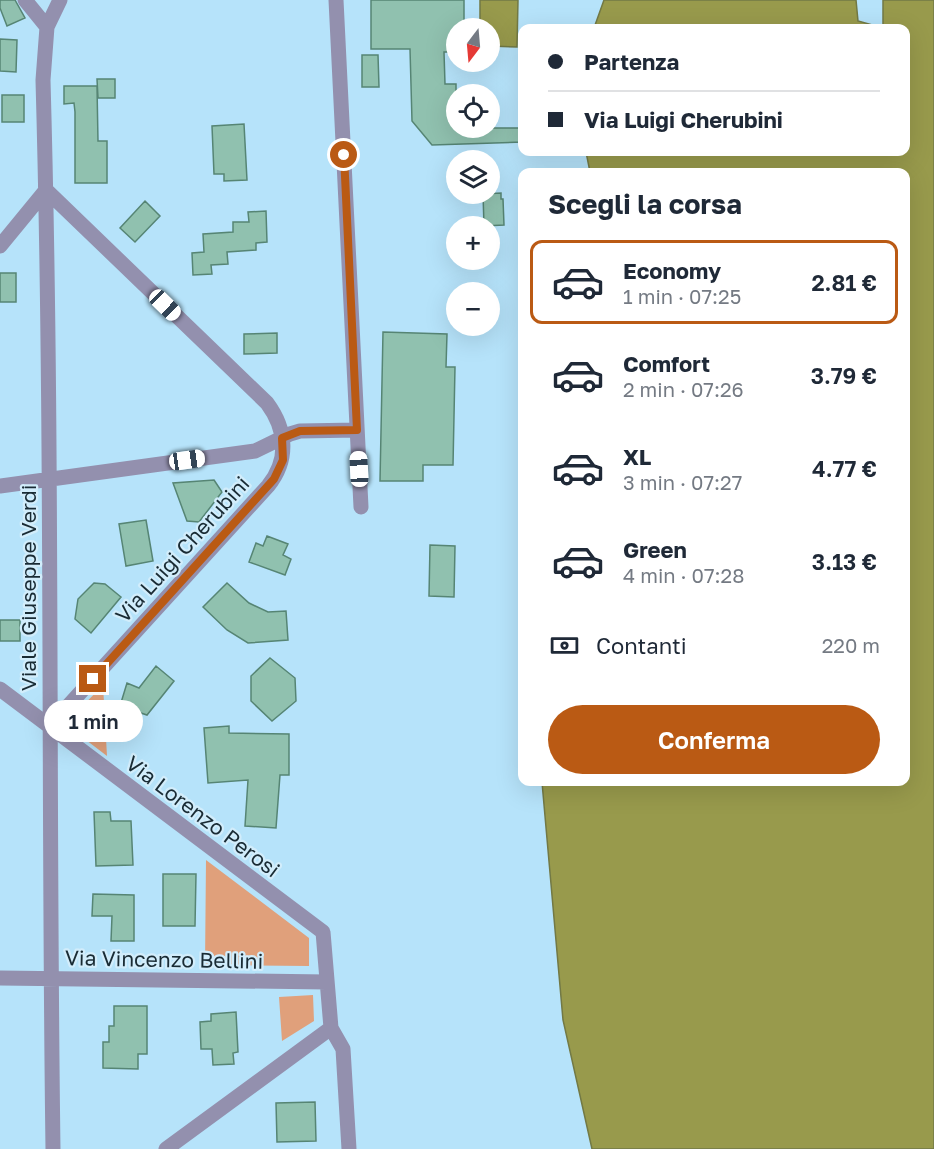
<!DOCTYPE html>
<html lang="it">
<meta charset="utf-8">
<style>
:root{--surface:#fff;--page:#f6f6f7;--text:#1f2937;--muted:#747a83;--line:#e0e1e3;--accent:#ba5a14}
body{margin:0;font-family:"Golos Text",sans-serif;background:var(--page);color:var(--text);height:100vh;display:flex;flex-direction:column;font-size:22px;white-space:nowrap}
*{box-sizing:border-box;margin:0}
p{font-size:20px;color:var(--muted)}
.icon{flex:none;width:33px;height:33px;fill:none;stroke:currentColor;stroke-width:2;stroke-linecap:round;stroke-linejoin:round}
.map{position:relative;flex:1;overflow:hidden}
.sheet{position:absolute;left:518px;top:168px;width:392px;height:618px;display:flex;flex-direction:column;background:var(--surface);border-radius:12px;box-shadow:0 6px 24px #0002}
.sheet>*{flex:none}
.hud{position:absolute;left:518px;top:24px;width:392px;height:132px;border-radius:12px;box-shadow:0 6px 24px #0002;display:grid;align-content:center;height:132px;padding:0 30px;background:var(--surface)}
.needle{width:39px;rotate:196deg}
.fabs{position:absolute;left:446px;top:18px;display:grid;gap:12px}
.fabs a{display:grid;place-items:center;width:54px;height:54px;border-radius:50%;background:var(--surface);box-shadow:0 6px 24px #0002;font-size:30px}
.end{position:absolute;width:27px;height:27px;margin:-14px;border:8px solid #ba5a14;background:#fff;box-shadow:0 0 0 3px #fff}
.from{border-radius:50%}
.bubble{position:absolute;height:42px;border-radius:21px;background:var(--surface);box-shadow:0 6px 24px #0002;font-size:20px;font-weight:600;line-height:42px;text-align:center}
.car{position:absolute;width:18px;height:36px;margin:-18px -9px;border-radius:8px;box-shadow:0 0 4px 2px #0007;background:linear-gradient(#fff 24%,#345 0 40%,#fff 0 76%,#345 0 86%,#fff 0)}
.hud b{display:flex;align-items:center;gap:21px;height:57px;font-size:22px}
.hud b+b{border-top:2px solid var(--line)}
.hud i{width:15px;height:15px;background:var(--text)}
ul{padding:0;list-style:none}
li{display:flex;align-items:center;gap:18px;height:84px;margin:0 12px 9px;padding:0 18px;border:3px solid transparent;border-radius:12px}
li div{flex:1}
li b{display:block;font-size:22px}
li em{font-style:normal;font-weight:600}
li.selected{border-color:var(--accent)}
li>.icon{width:54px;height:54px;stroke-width:1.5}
h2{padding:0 30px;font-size:27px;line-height:72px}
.pay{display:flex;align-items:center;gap:15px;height:66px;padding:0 30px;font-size:22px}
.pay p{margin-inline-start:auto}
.button{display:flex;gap:12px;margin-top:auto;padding:12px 30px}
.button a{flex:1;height:69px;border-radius:36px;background:var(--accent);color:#fff;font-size:24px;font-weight:600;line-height:69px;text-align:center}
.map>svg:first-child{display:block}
.green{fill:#e0a07b}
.water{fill:#989a4c;stroke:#727945;stroke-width:1.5}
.building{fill:#90c1af;stroke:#568574;stroke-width:1.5}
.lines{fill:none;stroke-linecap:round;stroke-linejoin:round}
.street{stroke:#9390ae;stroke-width:15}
.route{stroke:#ba5a14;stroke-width:8}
.labels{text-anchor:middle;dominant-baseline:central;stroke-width:4.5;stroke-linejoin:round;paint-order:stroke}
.street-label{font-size:21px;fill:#192b34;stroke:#d2edfb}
</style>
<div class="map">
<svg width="934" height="1149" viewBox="0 0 934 1149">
<rect width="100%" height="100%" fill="#b6e3fa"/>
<path class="green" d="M103 685 107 756 65 724Z
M206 860 309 938V966L205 965Z
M313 995 314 1021 282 1041 279 997Z"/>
<path class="water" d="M480 0H518L517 47 489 46V28H480Z
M604 0H856L858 21 883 28V0H934V1149H592L563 1020 542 782H904V172H590L586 152H904V28H594Z"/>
<path class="building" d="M0 0H15L25 18 7 26 0 8Z
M371 0H464V28H456V52H444L445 84H456V128H522V142L432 145 412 121 410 49H371Z
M0 39 17 40 16 72 0 71Z
M362 55H378L379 87H362Z
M97 79H115V98H98Z
M64 86H97L98 141H107V183H75V112L74 103 64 104Z
M2 95H24V122H2Z
M244 124 247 180 224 181V174H214L212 126Z
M501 193V199H503L504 225 484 226 483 194Z
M145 201 160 216 135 242 120 228Z
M266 211 267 242 256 243V250L227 252 228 264 211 265 212 274 193 275 192 253 204 252 203 234 233 232V222H249L248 212Z
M0 273H16V302H0Z
M383 332 447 334 446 367H455L453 465H423V481H380Z
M277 333V353L244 354V334Z
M214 480 222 492 199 522 187 521 173 483Z
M146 520 153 561 126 566 119 524Z
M267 536 288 544 283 555 291 559 285 575 249 562 256 543 263 546Z
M430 545 455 546 454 597 429 596Z
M94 583 105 584 121 597 91 633 75 619 78 599Z
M227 583 249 603 268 612 286 611 288 640 248 643 227 630 203 607Z
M0 620H20V641H0Z
M270 658 295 678 296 701 272 721 251 701V676Z
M156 666 174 681 147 715 120 706 127 683 139 688Z
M229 726V733L289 734V775H280L276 828 245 826 248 780 208 783 204 728Z
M94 812H110L111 821H131L133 865 96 866Z
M163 874H196L195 926H163Z
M93 894 134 895V941H111L112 916H92Z
M114 1006H147V1054H138V1069L103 1068V1042H109V1026H114Z
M236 1012 238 1052 233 1053 234 1064 213 1065 212 1049H201L200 1022 211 1021V1014Z
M315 1102 316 1141 277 1142 276 1103Z"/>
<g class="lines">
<path class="street" d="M25 0 47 27 60 0
M336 0 361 507
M47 27 43 80C53 436 48 793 53 1149
M0 246 46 190 267 403C287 430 289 460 268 486L49 727
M0 486 255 451 290 434 300 431 357 430
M0 689 323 932 331 1028 343 1049 349 1149
M0 978 327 982
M166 1149 331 1028"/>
</g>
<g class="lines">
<path class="route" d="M93 679 274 479 283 460 282 438 300 431 357 430 344 155"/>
</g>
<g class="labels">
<g class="street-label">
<text transform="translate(182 549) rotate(-48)">Via Luigi Cherubini</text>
<text transform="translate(28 588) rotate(-90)">Viale Giuseppe Verdi</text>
<text transform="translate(203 816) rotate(37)">Via Lorenzo Perosi</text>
<text transform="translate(164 959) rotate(1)">Via Vincenzo Bellini</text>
</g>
</g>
</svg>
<div class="fabs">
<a><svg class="needle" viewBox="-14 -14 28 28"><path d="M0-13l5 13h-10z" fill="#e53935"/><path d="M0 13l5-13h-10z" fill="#747a83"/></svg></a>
<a><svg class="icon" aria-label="locate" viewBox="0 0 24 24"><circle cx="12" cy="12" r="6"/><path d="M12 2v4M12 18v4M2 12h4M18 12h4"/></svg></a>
<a><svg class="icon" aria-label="layers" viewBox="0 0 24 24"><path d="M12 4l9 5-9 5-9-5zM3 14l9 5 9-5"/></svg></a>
<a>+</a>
<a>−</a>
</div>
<i class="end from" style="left:344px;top:155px"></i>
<i class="end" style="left:93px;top:679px"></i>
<div class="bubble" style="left:44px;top:700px;width:99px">1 min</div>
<i class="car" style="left:165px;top:305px;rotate:134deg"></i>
<i class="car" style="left:187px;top:460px;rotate:82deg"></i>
<i class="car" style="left:359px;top:469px;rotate:357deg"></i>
<div class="hud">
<b><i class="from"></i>Partenza</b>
<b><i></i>Via Luigi Cherubini</b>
</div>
<section class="sheet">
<h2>Scegli la corsa</h2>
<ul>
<li class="selected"><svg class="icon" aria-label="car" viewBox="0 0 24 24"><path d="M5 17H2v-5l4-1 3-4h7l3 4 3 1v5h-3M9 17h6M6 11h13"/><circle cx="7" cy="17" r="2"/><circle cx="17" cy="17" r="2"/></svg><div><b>Economy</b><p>1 min · 07:25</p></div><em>2.81 €</em></li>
<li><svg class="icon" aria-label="car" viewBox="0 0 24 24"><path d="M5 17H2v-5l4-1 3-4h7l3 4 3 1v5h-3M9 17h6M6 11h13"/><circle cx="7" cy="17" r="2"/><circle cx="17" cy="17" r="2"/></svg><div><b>Comfort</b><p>2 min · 07:26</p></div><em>3.79 €</em></li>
<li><svg class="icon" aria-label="car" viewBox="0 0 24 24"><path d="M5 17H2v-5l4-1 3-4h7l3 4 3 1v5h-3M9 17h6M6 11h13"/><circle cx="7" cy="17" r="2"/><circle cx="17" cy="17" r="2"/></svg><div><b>XL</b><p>3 min · 07:27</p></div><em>4.77 €</em></li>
<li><svg class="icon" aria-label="car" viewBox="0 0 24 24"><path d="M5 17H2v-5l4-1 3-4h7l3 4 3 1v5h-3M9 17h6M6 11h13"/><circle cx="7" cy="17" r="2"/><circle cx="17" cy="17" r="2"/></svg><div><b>Green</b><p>4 min · 07:28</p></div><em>3.13 €</em></li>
</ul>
<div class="pay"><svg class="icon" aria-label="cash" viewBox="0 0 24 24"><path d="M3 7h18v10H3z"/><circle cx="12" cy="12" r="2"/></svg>Contanti<p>220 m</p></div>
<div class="button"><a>Conferma</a></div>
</section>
</div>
